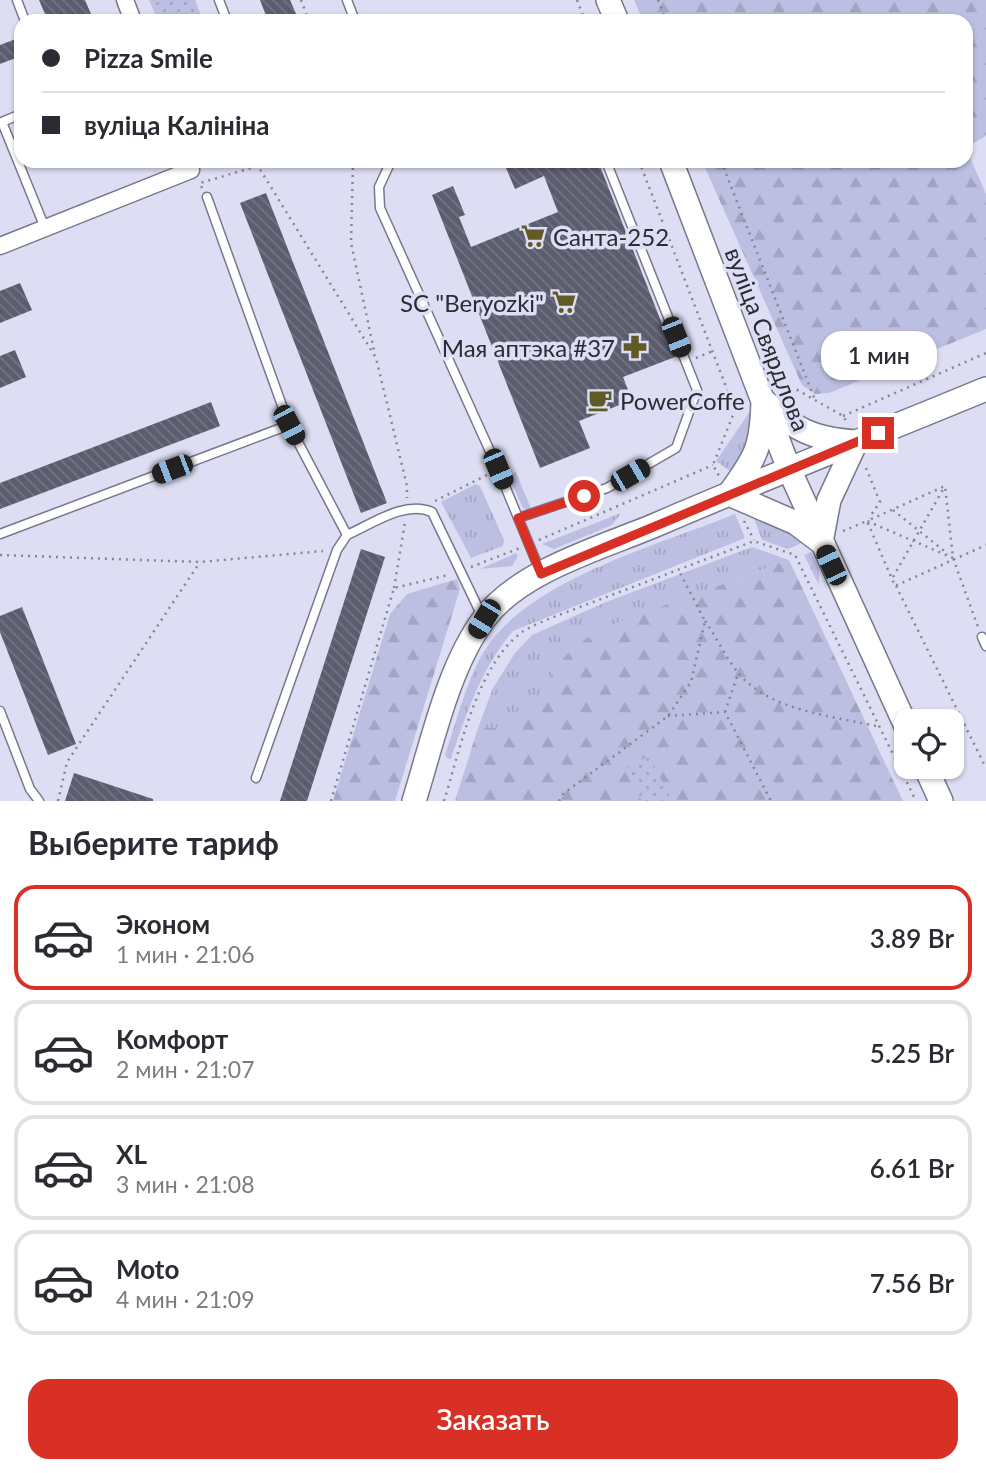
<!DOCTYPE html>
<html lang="ru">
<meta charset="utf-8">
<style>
:root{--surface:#fff;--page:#f2f2f3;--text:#2b2b33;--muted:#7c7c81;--line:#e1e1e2;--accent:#d93025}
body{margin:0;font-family:Lato,sans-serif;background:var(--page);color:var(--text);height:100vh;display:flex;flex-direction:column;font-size:26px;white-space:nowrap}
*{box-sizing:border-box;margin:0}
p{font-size:23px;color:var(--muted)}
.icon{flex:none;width:38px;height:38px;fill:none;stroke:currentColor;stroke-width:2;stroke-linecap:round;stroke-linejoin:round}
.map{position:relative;height:801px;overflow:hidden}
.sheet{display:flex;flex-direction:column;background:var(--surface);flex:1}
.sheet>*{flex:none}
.hud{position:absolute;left:14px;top:14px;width:959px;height:154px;border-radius:21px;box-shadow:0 2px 5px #0004;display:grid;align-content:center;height:154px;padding:0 28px;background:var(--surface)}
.controls{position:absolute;left:894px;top:709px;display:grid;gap:14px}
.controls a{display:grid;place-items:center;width:70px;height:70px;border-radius:14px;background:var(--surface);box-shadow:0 2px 5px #0004;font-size:35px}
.end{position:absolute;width:32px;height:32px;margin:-16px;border:9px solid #d93025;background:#fff;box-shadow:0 0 0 4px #fff}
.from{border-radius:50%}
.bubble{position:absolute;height:49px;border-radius:21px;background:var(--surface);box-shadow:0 2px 5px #0004;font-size:23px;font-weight:600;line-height:49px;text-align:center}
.car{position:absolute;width:21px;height:42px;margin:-21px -10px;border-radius:9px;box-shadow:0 0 5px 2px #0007;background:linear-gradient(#222 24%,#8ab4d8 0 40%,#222 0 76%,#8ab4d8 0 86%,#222 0)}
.hud b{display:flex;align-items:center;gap:24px;height:66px;font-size:26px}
.hud b+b{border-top:2px solid var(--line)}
.hud i{width:18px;height:18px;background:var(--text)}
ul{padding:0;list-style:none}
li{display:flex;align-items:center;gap:21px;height:105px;margin:0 14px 10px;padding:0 14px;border:4px solid var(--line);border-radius:21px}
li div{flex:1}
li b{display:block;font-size:26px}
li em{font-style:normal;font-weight:600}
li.active{border-color:var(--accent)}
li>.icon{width:63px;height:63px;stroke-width:1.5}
h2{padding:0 28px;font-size:32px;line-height:84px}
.cta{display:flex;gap:14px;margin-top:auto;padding:14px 28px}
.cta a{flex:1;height:80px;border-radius:21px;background:var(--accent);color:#fff;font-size:28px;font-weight:600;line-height:80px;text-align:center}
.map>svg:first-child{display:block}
.grass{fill:url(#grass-tufts)}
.forest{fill:url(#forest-firs)}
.park{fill:url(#park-dots)}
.building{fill:url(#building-back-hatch)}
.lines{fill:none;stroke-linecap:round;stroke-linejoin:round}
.service-casing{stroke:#78788c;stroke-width:11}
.minor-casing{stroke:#78788c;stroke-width:19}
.secondary-casing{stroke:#78788c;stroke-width:26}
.path{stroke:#858594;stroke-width:2.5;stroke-dasharray:2 5;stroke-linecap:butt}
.service{stroke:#fff;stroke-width:8}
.minor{stroke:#fff;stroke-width:16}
.secondary{stroke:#fff;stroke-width:23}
.route{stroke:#d93025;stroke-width:9}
.labels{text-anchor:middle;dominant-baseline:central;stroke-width:7;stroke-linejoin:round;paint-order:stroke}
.poi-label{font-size:24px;fill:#2b2b33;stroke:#dddef4;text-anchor:start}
.street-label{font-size:24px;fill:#2b2b33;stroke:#dddef4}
</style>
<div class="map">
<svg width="986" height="801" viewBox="0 0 986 801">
<defs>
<pattern id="grass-tufts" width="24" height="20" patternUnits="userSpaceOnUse" patternTransform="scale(1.75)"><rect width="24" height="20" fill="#bdbfe2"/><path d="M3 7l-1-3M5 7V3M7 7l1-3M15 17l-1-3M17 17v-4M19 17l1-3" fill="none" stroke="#a3a4c2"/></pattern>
<pattern id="forest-firs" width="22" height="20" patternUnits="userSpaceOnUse" patternTransform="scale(1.75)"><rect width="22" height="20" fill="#bdbfe2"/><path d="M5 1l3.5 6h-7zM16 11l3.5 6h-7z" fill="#a3a4c2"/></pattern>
<pattern id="park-dots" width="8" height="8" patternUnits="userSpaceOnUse" patternTransform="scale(1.75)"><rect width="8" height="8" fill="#bdbfe2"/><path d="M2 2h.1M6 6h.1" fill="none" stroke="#a3a4c2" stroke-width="1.8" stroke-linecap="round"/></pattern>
<pattern id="building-back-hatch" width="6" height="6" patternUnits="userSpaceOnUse" patternTransform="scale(1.75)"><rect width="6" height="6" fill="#5b5c6e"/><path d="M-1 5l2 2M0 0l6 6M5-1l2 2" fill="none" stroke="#747583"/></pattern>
</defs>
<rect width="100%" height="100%" fill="#dddef4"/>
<path class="grass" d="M751 410 755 411C752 425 745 467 730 471L716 461Z
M516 472 531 509V511L523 508 508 475Z
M476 484 480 486 504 540 503 546 471 558 441 502Z
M621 513 612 525 554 549 542 544Z
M735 514 745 538 513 631C482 667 466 714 451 759L447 758 445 755C458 718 468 672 491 641 540 577 661 544 735 514Z
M753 516 790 529 804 542 788 549 762 540Z
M752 547 789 560 612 625 555 671 536 708 519 724 498 729 478 728 493 688 515 653 532 635 606 602Z
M811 552 819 569V585L804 555Z
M516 553 518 556 512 566 480 569Z"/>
<path class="forest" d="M634 0H986V136L973 143 969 155 986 194V329L829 393 815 394 802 385 702 161H966V21H643Z
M789 560 903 801H455L478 728C556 730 531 682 576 646 603 625 637 616 668 604 709 589 749 575 789 560Z
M457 579 460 589 395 801H333L390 614 407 594Z"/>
<path class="park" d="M149 0H195L203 21H158Z
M649 756 672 801H642L625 768Z"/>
<path class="building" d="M39 0H85L94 21H48Z
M260 0H290L297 16 284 21H268Z
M21 37V56L0 64V45Z
M503 161H598L675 357 623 377 632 400 579 421 590 448 540 468 432 195 453 186 465 215 459 217 471 247 558 212 544 176 515 189Z
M266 193 387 503 361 513 240 203Z
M20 283 32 310 0 323V291Z
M15 350 26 377 0 388V356Z
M211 402 220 426 0 509V483Z
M361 549 385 557 307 801H280Z
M22 607 76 744 48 755 0 632V616Z
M74 773 153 799V801H65Z"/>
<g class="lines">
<g class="service-casing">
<path id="service" d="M17 0 25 21
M219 0 227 21
M347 0 355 21
M21 114 2 122 45 228
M391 161 379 187 380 208 498 469 540 571
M207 197 289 425
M518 518 607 488 676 448 697 390 606 161
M0 534 289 425 347 535C372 524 405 500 432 512L482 616
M982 637 986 646
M0 711 30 789 39 801
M256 778 337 550 347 535"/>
</g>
<g class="minor-casing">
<path id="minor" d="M125 0 133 21
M0 246 191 170 187 161"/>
</g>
<g class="secondary-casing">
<path id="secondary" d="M608 0 617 21
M671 161 789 469 906 726
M763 400C795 430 812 439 856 442L829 500 821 542 796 523 729 494C757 456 762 446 763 400Z
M925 766 941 801
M414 801C432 744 448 667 484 619 520 570 604 547 658 524 767 477 877 434 986 389"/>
</g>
<path class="path" d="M301 0 309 21
M577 0 585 21
M658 0 666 21
M353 161 351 243 375 355
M639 161 735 410 713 465 719 476
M721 161 815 400
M260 166 284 161
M202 188 200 183 258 166 376 358 407 486V498
M696 358 713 351
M784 392 794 388 843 416 847 422
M843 416 986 353
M866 468 880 502 869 518
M435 501 489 474
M893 510 948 554
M744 521 754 540
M843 531 867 521 895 586 986 545
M539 540 713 465
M0 555 200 562 323 551
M953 558 867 521 945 486 953 558 978 627
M471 567 520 548
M893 577 945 486
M896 586 986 768
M394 588 405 522
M705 621C717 638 727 660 740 675 773 712 834 716 880 727
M725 712 738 674
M668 716 725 712 771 801
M58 801 67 762 200 562
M331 801 394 588 448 575
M444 801C460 750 477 665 522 632 531 626 542 622 551 618L754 541 795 555 916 801
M559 801 563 794 668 716 691 682 705 621 678 569"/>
<use href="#service" class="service"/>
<use href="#minor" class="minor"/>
<use href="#secondary" class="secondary"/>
</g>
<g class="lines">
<path class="route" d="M584 496 518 518 541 574 878 433"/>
</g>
<defs>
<g id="supermarket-bare" transform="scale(1.89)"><path d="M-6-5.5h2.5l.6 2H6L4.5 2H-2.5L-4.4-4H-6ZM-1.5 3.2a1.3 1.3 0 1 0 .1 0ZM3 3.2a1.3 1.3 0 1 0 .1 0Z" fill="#5f5a26" stroke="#dddef4" stroke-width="2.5" paint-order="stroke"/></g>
<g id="pharmacy-bare" transform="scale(1.89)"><path d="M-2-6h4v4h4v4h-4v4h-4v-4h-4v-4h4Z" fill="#5f5a26" stroke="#dddef4" stroke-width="2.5" paint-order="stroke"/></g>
<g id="cafe-bare" transform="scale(1.89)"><path d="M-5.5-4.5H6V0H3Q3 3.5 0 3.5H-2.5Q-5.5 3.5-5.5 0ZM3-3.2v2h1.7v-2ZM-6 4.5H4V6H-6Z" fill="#5f5a26" stroke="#dddef4" stroke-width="2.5" paint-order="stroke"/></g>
</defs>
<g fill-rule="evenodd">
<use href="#supermarket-bare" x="533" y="236"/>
<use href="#supermarket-bare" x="564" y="302"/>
<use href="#pharmacy-bare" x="635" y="347"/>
<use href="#cafe-bare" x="600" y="400"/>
</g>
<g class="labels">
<g class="poi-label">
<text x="553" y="236">Санта-252</text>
<text x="544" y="302" text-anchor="end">SC "Beryozki"</text>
<text x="615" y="347" text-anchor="end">Мая аптэка #37</text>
<text x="620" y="400">PowerCoffe</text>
</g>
<g class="street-label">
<text transform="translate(768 339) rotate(69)">вуліца Свярдлова</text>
</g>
</g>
</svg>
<div class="controls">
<a><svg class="icon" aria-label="locate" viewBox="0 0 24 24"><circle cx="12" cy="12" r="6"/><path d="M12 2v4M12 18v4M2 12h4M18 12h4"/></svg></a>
</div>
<i class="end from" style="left:584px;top:496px"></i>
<i class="end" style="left:878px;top:433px"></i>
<div class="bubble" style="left:821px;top:331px;width:116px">1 мин</div>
<i class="car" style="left:676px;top:337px;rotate:158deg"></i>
<i class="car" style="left:289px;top:425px;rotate:152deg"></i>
<i class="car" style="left:172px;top:469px;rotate:249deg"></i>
<i class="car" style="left:498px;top:469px;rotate:157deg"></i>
<i class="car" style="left:630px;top:475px;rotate:60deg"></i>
<i class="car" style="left:831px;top:565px;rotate:335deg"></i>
<i class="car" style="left:484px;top:619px;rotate:211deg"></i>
<div class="hud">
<b><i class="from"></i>Pizza Smile</b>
<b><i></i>вуліца Калініна</b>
</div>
</div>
<section class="sheet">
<h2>Выберите тариф</h2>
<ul>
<li class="active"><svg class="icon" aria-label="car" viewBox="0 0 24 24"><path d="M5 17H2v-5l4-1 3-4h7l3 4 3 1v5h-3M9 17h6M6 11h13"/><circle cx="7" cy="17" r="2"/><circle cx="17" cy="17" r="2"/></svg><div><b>Эконом</b><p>1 мин · 21:06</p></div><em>3.89 Br</em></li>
<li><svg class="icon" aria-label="car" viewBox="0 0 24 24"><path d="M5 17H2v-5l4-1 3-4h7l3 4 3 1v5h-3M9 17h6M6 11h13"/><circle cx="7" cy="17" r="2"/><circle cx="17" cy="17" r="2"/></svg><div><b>Комфорт</b><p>2 мин · 21:07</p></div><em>5.25 Br</em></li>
<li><svg class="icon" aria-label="car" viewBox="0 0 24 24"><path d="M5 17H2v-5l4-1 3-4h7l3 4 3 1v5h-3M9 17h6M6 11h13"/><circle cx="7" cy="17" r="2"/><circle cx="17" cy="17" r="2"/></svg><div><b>XL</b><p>3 мин · 21:08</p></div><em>6.61 Br</em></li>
<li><svg class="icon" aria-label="car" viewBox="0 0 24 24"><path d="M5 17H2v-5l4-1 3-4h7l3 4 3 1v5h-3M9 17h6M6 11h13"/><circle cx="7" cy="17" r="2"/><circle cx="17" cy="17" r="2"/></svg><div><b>Moto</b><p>4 мин · 21:09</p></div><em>7.56 Br</em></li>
</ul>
<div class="cta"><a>Заказать</a></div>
</section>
